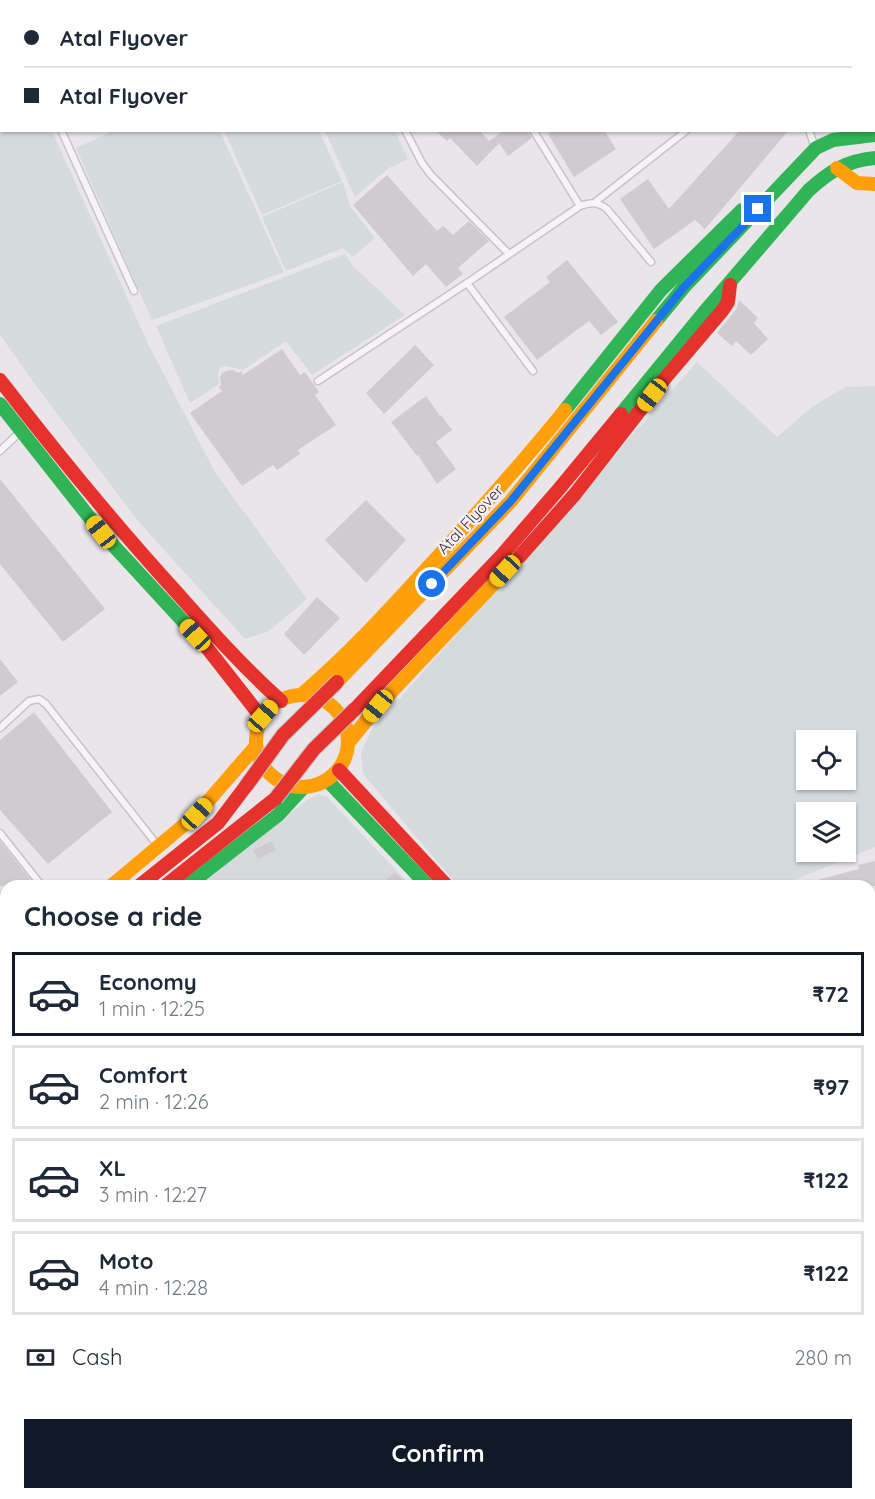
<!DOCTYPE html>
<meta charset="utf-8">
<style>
:root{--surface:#fff;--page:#f2f2f3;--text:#1f2937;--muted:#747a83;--line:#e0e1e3;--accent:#111827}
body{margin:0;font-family:Quicksand,sans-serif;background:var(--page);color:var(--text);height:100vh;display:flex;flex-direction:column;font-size:22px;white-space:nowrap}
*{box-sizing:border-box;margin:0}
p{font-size:20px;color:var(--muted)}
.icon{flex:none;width:33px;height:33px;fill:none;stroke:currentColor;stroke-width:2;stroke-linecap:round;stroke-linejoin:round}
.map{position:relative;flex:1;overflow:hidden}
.sheet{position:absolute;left:0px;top:880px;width:876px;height:620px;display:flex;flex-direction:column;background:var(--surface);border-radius:18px 18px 0 0;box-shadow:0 2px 4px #0004}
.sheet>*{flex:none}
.top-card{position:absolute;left:0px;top:0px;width:876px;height:132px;box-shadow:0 2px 4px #0004;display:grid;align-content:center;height:132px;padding:0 24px;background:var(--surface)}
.tools{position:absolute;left:796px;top:730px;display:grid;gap:12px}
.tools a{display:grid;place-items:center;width:60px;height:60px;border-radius:0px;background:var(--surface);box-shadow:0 2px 4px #0004;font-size:30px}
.end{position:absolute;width:27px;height:27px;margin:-14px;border:8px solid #1a73e8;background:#fff;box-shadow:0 0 0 3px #fff}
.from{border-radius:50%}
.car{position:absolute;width:18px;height:36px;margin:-18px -9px;border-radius:8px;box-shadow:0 0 4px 2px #0007;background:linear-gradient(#f5c518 24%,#345 0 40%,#f5c518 0 76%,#345 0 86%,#f5c518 0)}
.top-card b{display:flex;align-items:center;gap:21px;height:57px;font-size:22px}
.top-card b+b{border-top:2px solid var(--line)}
.top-card i{width:15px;height:15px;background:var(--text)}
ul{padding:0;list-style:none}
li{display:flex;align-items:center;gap:18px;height:84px;margin:0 12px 9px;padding:0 12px;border:3px solid var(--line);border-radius:0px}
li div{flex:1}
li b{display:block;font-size:22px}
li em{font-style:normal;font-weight:800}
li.on{border-color:var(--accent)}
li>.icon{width:54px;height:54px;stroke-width:1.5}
h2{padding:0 24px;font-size:27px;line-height:72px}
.pay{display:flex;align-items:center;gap:15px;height:66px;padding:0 24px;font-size:22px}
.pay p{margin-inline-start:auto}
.primary-button{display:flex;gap:12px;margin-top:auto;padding:12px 24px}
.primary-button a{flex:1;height:69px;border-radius:0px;background:var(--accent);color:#fff;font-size:24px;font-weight:800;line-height:69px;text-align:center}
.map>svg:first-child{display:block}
.green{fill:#d5dbdd;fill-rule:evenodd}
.building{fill:#d0cbd0}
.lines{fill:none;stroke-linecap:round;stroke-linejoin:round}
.lane-casing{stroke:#c7c3c7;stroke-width:9}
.street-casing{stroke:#c7c3c7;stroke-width:15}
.lane{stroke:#f6f4f6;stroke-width:6}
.street{stroke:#f6f4f6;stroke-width:12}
.fast{stroke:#30b455;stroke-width:14}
.slow{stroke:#ff9f0a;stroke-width:14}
.jam{stroke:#e5322d;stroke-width:14}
.jam-bridge-casing{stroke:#c6c1c7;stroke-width:16;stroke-linecap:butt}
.jam-bridge{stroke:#e5322d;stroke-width:14}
.route{stroke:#1a73e8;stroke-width:8}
.labels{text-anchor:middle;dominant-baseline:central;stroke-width:4.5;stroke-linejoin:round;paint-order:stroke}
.street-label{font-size:16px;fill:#412c42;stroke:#f7f3f8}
</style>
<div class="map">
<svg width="875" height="1499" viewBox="0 0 875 1499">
<rect width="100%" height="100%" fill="#e9e5e9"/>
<path class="green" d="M11 0H334L335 1 12 2Z
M1 66 2 130 52 131 148 344 215 472 307 599 269 631 245 639 138 521 37 387 0 335V67Z
M115 130 220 131 284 272 152 320 76 148Z
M224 131H319L342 181 262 215Z
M325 131H395L408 159 389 168 355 197Z
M343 182 350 206 375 238 353 257 343 248 286 271 262 217Z
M345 254 352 265 405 315 312 375 286 341 243 370 226 366 220 368 218 374 219 384 190 403 156 326Z
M697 362 777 437 813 406 846 387 875 386V847L780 886H458L363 774 361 753 371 731ZM807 741H846V780H807ZM807 813H846V852H807Z
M319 794 327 797 411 886H215L208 878 307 800Z
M631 1494 738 1497V1499H631Z"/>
<path class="building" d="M435 130H479L489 141 505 130H527L532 138 508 156 499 143 477 166 450 138 447 141Z
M553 130H604L616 149 574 177 548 134Z
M740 130H789L705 229 695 220 654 249 620 199 648 179 669 209Z
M387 175 437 231 443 226 453 235 469 221 489 241 458 268 463 274 446 287 426 264 413 276 353 205Z
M567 260 618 322 601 335 589 321 537 360 504 317 550 282 546 277Z
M739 300 758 318 754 323 768 339 751 355 736 341 732 346 717 333 737 308Z
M415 345 434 365 384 414 366 393Z
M282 349 300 375 305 372 319 392 315 395 336 425 298 450 300 454 277 470 273 465 242 486 190 413 222 391 219 387 221 385 220 377 222 373 229 370H233L238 373 241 371 243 375Z
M426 396 440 416 441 415 452 430 436 442 456 469 437 484 418 455 417 456 391 422Z
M0 479 105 609 63 642 0 564Z
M366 500 406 540 366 583 325 540Z
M317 597 340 618 304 655 284 634Z
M0 659 18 682 0 696Z
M34 712 112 812 48 864 0 810V740Z
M0 841 30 879 22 886H0Z
M272 841 276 850 258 859 253 850Z
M875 861V886H806V883L859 869 858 865Z
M395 872 409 886H379Z"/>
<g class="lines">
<g class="lane-casing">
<path id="lane" d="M2 0V2
M344 0 345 2
M600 0 601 2
M739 2 741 0
M874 118H875
M61 130 134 291
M405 130 422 163 431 175 509 254
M533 130 580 206
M809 130 814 145
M594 203 687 130
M467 283 533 371
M318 381 467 283 580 206C591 202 598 202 607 209L651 262
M0 451 19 433
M0 728 29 701 39 699 46 704 158 846
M0 833 42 886
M0 919 6 914"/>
</g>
<g class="street-casing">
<path id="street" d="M699 0 700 2
M870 914 875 912
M870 991 875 990
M0 1235 6 1236
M0 1454H6
M68 1494V1499
M189 1494V1499
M385 1499V1494
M499 1499V1494
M622 1499V1494
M746 1499V1494
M870 1499 871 1108"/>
</g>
<use href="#lane" class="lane"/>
<use href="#street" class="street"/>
<path class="fast" d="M656 321 684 287 816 148 833 140 875 135
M0 404 101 532 204 644
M565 410 661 290 742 210 758 209
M621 414 706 310 809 190C830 171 846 161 875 158
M327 780 428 886
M187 886 278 815 304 787"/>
<path class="slow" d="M837 168 857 183 875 184
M337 682 511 501 656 321
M256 741a46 46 0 1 1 92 0a46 46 0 1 1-92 0Z
M301 695C352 652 397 601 442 552 484 505 526 459 565 410
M349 742 378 706 520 556
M111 886 197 814 256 746
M0 975 6 971
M305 1494V1499
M322 1494V1499"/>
<path class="jam" d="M0 380C57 454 116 526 179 595 212 632 244 668 281 701
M520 556 575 494 666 377 722 311 728 302 730 285
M204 644 262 718
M355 709 502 555 559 489 621 414
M339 770 447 886
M139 886 218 823 246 786
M165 886 276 798
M0 1016 6 1011
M0 1031 6 1026
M870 1108H875"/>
<g class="jam-bridge-casing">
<path id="jam-bridge" d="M246 786 283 735 337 682
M276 798 314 749 355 709
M0 995 6 991"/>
</g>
<use href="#jam-bridge" class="jam-bridge"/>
</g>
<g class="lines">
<path class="route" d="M432 584 511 501 684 287 741 228 758 209"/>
</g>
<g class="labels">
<g class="street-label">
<text transform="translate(470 519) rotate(-47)">Atal Flyover</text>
</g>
</g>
</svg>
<div class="tools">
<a><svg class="icon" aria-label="locate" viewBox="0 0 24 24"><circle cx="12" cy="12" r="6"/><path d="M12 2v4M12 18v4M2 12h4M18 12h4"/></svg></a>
<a><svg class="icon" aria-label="layers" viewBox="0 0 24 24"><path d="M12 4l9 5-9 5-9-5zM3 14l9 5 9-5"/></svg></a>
</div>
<i class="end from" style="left:432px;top:584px"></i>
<i class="end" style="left:758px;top:209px"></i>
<i class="car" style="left:652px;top:395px;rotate:218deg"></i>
<i class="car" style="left:101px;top:532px;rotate:322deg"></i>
<i class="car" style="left:505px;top:571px;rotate:223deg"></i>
<i class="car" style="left:195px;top:635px;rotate:317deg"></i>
<i class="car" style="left:378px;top:706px;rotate:219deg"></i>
<i class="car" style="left:263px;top:716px;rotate:41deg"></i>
<i class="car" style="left:197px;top:814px;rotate:43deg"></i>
<div class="top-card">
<b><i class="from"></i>Atal Flyover</b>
<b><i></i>Atal Flyover</b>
</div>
<section class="sheet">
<h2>Choose a ride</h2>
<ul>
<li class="on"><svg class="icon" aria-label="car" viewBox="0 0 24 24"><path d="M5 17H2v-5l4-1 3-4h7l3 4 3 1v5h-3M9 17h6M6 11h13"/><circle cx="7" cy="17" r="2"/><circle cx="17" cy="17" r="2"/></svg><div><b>Economy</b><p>1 min · 12:25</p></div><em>₹72</em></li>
<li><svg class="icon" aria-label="car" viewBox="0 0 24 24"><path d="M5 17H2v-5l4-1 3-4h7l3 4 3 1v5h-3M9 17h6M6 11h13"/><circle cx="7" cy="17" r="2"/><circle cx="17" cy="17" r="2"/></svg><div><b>Comfort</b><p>2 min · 12:26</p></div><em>₹97</em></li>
<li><svg class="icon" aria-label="car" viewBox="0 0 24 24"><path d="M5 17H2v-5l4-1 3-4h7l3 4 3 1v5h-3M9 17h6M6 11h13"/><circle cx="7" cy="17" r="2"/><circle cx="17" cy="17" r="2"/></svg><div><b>XL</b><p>3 min · 12:27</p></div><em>₹122</em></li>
<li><svg class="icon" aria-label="car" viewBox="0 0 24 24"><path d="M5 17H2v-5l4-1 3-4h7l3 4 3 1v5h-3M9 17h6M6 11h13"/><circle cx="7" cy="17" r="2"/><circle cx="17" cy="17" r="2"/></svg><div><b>Moto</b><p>4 min · 12:28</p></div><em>₹122</em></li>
</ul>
<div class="pay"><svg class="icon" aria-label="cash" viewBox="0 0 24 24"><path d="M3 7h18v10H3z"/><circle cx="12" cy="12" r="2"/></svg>Cash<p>280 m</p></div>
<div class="primary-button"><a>Confirm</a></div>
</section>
</div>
